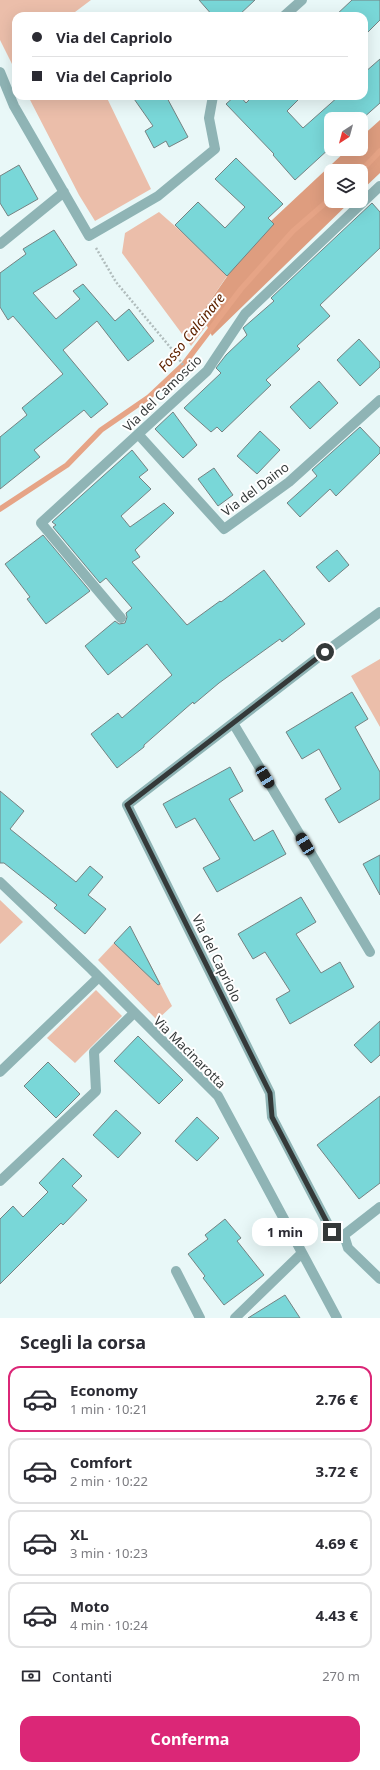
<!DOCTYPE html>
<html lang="it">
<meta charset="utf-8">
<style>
:root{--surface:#fff;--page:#f2f2f3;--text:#2b2b33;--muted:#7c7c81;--line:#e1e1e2;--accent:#db2777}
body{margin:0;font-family:"Noto Sans",sans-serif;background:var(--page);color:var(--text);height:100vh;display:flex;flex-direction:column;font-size:15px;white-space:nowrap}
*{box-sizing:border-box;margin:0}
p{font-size:13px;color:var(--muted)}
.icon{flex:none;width:22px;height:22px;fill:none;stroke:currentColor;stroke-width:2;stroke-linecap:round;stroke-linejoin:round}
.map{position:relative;height:1318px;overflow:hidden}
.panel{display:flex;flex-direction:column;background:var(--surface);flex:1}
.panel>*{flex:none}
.banner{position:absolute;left:12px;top:12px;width:356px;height:88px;border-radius:12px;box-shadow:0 4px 16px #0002;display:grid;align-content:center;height:88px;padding:0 20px;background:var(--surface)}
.needle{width:26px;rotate:216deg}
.tools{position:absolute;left:324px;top:112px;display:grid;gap:8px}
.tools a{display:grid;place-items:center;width:44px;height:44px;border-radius:8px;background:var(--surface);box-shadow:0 4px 16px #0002;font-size:20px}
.end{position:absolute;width:18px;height:18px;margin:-9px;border:5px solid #343939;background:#fff;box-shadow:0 0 0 2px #fff}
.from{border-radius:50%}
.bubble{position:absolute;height:28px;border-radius:12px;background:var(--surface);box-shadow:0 4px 16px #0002;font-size:13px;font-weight:700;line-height:28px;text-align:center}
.car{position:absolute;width:12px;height:24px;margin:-12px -6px;border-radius:5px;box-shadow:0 0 3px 1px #0007;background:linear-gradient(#222 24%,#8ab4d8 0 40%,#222 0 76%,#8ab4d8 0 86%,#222 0)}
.banner b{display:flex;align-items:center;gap:14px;height:38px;font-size:15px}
.banner b+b{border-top:1px solid var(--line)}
.banner i{width:10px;height:10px;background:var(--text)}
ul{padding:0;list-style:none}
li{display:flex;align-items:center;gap:12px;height:66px;margin:0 8px 6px;padding:0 12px;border:2px solid var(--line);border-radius:12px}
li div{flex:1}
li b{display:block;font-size:15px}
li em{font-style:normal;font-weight:700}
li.current{border-color:var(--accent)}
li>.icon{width:36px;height:36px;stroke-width:1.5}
h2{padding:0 20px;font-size:18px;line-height:48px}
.pay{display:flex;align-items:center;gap:10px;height:44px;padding:0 20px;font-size:15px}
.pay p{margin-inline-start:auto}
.action{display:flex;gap:8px;margin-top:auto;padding:8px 20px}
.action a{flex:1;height:46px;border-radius:12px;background:var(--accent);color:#fff;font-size:16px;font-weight:700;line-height:46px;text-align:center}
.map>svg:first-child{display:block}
.green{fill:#ebbeaa}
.forest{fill:#de9d7f}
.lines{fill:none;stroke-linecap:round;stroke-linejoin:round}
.stream{stroke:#e6a486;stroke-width:5.5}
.building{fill:#79d7d8;stroke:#758282}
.path{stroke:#b0bcbc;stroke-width:2.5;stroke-dasharray:2 2;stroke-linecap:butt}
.minor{stroke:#8fb4b5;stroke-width:10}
.route{stroke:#343939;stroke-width:5}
.labels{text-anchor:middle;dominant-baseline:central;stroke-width:4;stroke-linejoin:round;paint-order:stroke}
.street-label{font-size:13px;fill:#343939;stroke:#fff}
.water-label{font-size:14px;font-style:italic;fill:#5e2301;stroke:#fff}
</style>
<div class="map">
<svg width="380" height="1318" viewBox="0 0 380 1318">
<rect width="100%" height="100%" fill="#e9f8f8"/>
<path class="green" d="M0 0H91L75 12 76 16H16V72L0 40Z
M28 96H106L151 189 95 221 79 195Z
M159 212 193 242 227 276 201 314 207 325 191 346 122 253 125 233Z
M380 659V727L351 676Z
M0 900 23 922 0 944Z
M114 943 139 966 147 958 172 1006 157 1020 98 960Z
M96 990 122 1016 75 1063 47 1038Z"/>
<path class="forest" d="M380 120V173L361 191V171H331V201H351L212 336 201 314 256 235 348 149H361V137Z"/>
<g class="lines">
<path class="stream" d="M361 171 380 151
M0 509 67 465 101 430 149 397 184 364 241 289 293 231 331 198"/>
</g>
<path class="building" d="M199 0H255L238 16H213Z
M352 0H380V20L364 36V16H335Z
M380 59V103L362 119H331V147L295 180 273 155 274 154 226 104 235 96H240L246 103 253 96H302L287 111 303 128 339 96H364V73Z
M132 96H166L188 137 169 147 166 141 154 148 145 131 153 126Z
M236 158 283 204 268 218 274 224 227 276 175 225 198 202 225 228 245 207 215 179Z
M19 165 38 199 8 216 0 203V176Z
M372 203 380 212V248L320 305 330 316 297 346 300 349 266 380 271 385 222 432 217 427 211 432 184 408 221 373 216 368 226 355 247 335 243 328 274 301 271 298Z
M54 230 77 265 33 293 56 319 80 299 73 291 83 284 115 321 129 309 154 341 128 361 97 321 63 350 108 404 91 418 84 410 34 450 40 457 0 489V437L27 415 22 408 63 374 13 316 8 320 0 307V273L26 254 23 249Z
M359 339 380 362V367L360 386 337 360Z
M319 381 338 403 310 429 290 407Z
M173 412 197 445 183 458 155 429Z
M360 427 380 448V453L336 496 330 489 300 517 287 503 317 476 312 470Z
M260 431 280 450 257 474 237 456Z
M132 450 148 470 139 477 151 489 121 516 130 527 164 503 174 513 135 550 140 557 132 562 187 625 220 601 221 602 264 570 305 624 282 642 280 639 219 683 194 704 193 702 144 745V747L117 768 91 734 118 713 122 718 172 675 147 644 108 675 85 646 115 621 119 624 125 623 127 617 126 613 132 608 106 578 100 583 53 527 56 525 52 522Z
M214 468 233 495 218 506 198 479Z
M43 535 90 591 46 624 27 599 30 597 5 564Z
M337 550 349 565 329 582 316 567Z
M352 692 368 719 355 727 380 772V799L339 823 325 799 341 789 319 749 302 759 286 732Z
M230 767 243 791 229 799 254 841 273 830 286 854 217 892 203 868 220 859 195 818 176 828 163 804Z
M0 791 24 811 10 829 76 882 90 866 103 877 88 895 106 909 85 934 54 908 57 905 4 863H0Z
M380 855V895L363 864Z
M301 897 316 922 296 934 321 973 340 962 354 987 290 1024 276 999 290 991 265 952 253 959 238 934Z
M130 926 160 984 158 985 114 943Z
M380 1021V1055L371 1063 354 1045Z
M138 1036 183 1080 159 1104 114 1061Z
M48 1062 80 1094 56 1118 24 1086Z
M380 1096V1183L359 1199 317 1145Z
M116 1110 141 1133 118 1158 93 1135Z
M197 1117 219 1138 197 1161 175 1141Z
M63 1158 82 1176 72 1186 87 1200 63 1225 61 1223 0 1284V1219L13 1206 23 1217 48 1192 39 1183Z
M225 1219 241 1238 237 1241 264 1275 224 1305 203 1278 205 1276 188 1254 208 1239 205 1235Z
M285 1295 300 1318H248Z"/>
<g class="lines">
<path class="path" d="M96 248 116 282 175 353 187 371"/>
<path class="minor" d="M284 16 302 0
M0 72 14 106 89 236 158 196 215 149 209 118 213 96
M0 244 64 192
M138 434 224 529 289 482 380 400
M121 618 41 523 207 371 245 314 380 186
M233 723 370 952
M0 882 91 969 218 1096 337 1318
M0 1072 99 977
M0 1181 96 1091 94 1052 134 1013
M344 1235 332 1232 272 1117 270 1093 127 805 325 652 380 612
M344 1235 348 1248 380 1279
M344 1235 380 1207
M176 1271 200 1318
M235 1318 302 1253"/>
</g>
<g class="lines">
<path class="route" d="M325 652 127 805 270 1093 272 1117 332 1232"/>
</g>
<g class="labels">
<g class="street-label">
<text transform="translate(162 393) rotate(-44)">Via del Camoscio</text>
<text transform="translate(255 489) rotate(-37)">Via del Daino</text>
<text transform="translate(217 958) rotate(64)">Via del Capriolo</text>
<text transform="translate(190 1052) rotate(45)">Via Macinarotta</text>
</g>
<g class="water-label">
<text transform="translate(191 332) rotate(-51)">Fosso Calcinare</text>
</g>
</g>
</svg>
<div class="tools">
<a><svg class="needle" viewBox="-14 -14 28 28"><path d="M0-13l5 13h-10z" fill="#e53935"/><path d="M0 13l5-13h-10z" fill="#7c7c81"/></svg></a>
<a><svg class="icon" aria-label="layers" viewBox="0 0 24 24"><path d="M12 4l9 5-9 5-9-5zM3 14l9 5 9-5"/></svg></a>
</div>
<i class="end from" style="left:325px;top:652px"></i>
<i class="end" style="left:332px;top:1232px"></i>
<div class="bubble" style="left:252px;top:1218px;width:66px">1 min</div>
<i class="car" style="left:265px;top:777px;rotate:149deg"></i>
<i class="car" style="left:305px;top:844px;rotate:329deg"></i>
<div class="banner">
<b><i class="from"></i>Via del Capriolo</b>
<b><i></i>Via del Capriolo</b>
</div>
</div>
<section class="panel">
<h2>Scegli la corsa</h2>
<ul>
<li class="current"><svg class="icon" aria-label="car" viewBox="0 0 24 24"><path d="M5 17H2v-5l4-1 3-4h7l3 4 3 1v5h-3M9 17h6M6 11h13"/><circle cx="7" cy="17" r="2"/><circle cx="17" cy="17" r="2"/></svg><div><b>Economy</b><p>1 min · 10:21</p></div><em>2.76 €</em></li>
<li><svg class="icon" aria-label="car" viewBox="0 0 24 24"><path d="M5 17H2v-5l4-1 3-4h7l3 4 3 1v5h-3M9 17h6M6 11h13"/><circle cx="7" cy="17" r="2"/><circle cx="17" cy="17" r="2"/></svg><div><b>Comfort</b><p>2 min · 10:22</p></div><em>3.72 €</em></li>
<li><svg class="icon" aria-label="car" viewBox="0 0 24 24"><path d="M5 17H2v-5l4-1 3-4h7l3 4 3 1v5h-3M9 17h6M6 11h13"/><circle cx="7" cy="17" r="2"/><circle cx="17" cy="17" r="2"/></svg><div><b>XL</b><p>3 min · 10:23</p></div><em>4.69 €</em></li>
<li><svg class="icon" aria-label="car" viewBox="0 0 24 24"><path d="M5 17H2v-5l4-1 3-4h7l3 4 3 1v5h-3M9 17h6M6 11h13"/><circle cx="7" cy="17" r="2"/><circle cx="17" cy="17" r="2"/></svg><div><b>Moto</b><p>4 min · 10:24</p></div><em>4.43 €</em></li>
</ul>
<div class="pay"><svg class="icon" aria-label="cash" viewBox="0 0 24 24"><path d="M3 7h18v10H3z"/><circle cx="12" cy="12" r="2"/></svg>Contanti<p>270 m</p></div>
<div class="action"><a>Conferma</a></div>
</section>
